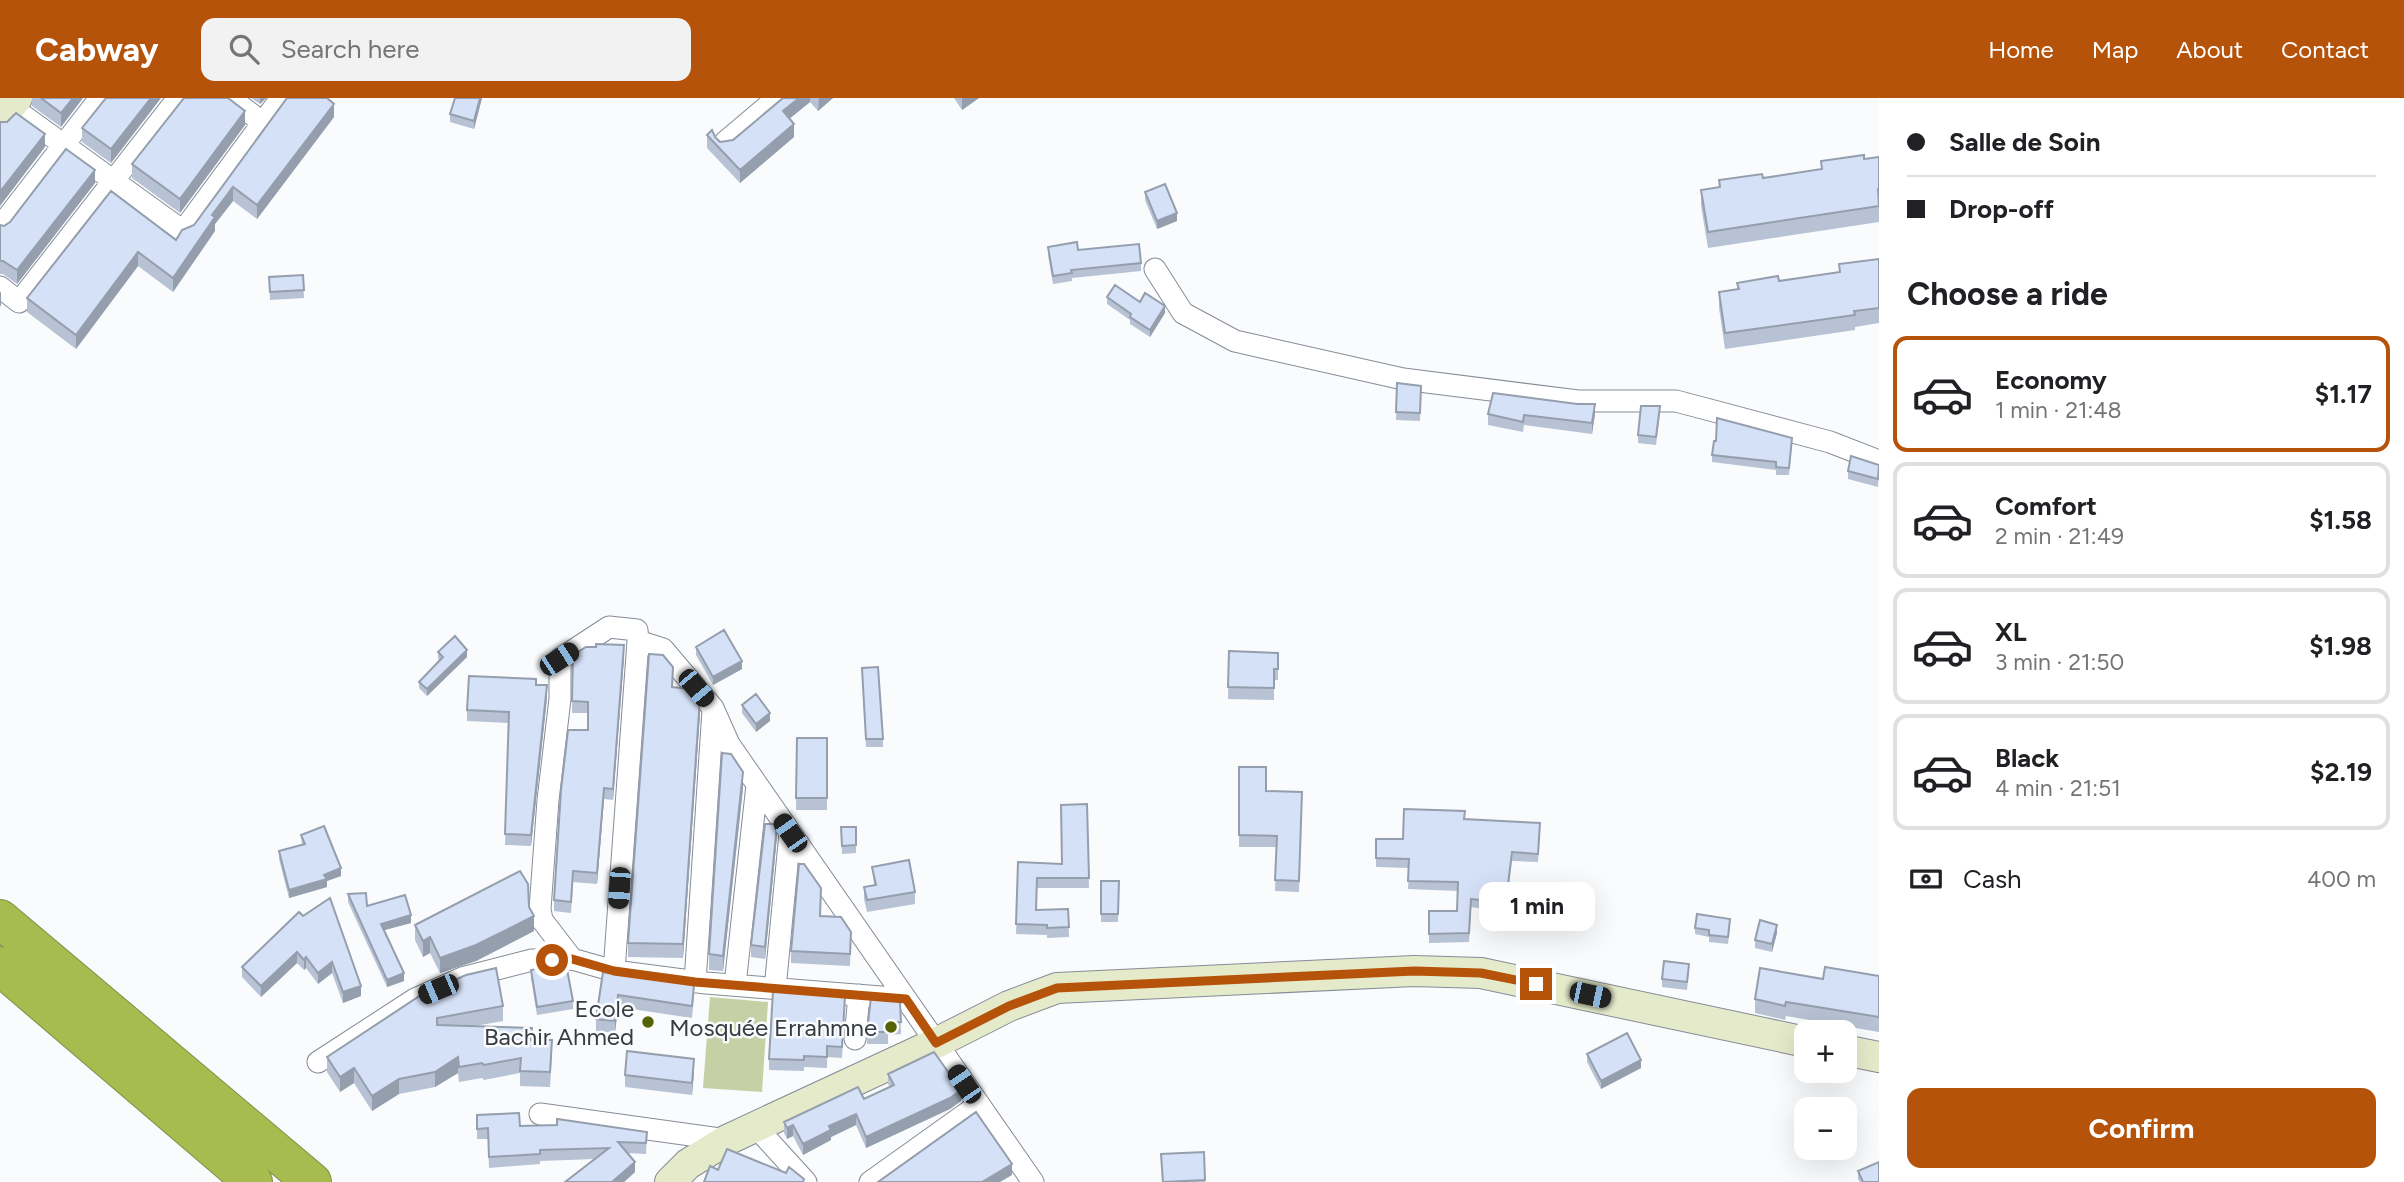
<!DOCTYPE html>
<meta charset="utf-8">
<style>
:root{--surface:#fff;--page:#f2f2f2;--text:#202124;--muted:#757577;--line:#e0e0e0;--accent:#b45309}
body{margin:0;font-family:Figtree,sans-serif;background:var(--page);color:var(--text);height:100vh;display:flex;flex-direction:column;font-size:26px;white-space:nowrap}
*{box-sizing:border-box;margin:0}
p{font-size:23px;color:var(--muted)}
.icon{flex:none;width:38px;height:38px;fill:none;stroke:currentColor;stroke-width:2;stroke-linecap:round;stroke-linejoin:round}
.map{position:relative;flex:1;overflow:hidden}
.panel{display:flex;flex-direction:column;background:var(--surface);width:525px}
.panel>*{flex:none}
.hud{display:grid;align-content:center;height:154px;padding:0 28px;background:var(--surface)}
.tools{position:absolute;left:1794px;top:922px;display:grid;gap:14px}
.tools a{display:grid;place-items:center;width:63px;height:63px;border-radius:14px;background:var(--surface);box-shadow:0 7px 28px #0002;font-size:35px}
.end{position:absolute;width:32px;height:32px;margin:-16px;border:9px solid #b45309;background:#fff;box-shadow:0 0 0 4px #fff}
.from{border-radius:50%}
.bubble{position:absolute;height:49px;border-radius:14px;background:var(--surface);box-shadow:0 7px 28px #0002;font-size:23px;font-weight:700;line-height:49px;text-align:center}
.car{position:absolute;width:21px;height:42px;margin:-21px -10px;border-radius:9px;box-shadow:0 0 5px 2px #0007;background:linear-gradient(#222 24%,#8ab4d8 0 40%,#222 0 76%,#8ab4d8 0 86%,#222 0)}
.hud b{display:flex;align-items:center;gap:24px;height:66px;font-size:26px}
.hud b+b{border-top:2px solid var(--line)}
.hud i{width:18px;height:18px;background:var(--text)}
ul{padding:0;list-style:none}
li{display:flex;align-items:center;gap:21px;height:116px;margin:0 14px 10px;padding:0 14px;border:4px solid var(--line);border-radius:14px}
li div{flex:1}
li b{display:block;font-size:26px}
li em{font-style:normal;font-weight:700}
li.on{border-color:var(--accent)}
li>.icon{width:63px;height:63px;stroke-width:1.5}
h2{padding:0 28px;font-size:32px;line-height:84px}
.pay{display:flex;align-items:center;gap:18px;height:77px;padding:0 28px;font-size:26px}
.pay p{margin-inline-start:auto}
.button{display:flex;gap:14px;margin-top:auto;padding:14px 28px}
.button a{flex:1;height:80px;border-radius:14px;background:var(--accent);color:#fff;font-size:28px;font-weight:700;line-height:80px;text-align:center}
header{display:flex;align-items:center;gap:42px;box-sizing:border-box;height:98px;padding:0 35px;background:var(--accent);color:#fff}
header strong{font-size:33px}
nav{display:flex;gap:38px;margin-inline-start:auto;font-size:24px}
.search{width:490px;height:63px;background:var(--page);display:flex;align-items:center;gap:18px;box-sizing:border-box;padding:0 24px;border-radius:14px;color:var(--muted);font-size:26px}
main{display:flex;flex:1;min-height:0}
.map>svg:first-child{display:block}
.garden{fill:#c6d0a5}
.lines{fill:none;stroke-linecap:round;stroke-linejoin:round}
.street-casing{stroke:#858c97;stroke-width:23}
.secondary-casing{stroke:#858c97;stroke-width:32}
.highway-casing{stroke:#818e4a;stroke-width:40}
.street{stroke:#fff;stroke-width:21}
.secondary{stroke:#e5ebca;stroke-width:30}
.highway{stroke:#a8bb4f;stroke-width:38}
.wall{fill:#b7c2d4}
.shaded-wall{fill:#959ead}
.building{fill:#d5e1f7;stroke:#959ead;stroke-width:2}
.route{stroke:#b45309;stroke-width:9}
.poi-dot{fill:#566304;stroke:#f9fbfd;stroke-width:2.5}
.labels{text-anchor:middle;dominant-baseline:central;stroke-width:5;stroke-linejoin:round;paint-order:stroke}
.poi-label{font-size:24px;fill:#383b40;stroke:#f9fbfd;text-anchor:end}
</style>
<header>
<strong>Cabway</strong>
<div class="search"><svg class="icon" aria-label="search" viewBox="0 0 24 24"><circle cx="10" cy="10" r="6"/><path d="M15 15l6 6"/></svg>Search here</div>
<nav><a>Home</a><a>Map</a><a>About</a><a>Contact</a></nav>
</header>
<main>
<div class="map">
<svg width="1879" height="1084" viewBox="0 0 1879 1084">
<rect width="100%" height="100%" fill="#f9fbfd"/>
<path class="garden" d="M710 899 768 904 762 994 703 990Z"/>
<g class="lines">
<g class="street-casing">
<path id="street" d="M230 0 262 24
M10 8 183 133 281 0
M725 44 777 0
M0 129 100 0
M1155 171 1183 215 1235 243 1403 281 1578 303H1676L1830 344 1879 363
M0 189 19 204 178 0
M572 861 542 822 540 811 548 702 560 601V561L609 529 637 532 638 543 663 551 713 610 729 646 1033 1084
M614 873 638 543
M695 884 713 612
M735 887 757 687
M775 891 790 735
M855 941 859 897
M318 964 415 901 462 880 532 862 572 861 614 873 706 885 906 901
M540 1016 727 1042
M756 1029 806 1084
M870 1084 978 1007"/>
</g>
<g class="secondary-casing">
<path id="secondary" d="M0 21 17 0
M1844 952 1879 959
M670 1084 688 1066 727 1042 936 945 1009 908 1057 890 1414 873 1481 875 1806 944"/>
</g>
<g class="highway-casing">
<path id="highway" d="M0 821 312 1084
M0 868 253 1084"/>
</g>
<use href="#street" class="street"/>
<use href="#secondary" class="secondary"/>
<use href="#highway" class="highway"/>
</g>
<path class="wall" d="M32 0H83L61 29 32 8Z
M161 0 111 65 82 44V30Z
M251 0H266L260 6Z
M287 0 334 19 257 121 233 103 215 126V133L173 194 138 168 76 251 27 214V200L111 93 176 142 194 127Z
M482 0 474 31 450 24V16Z
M783 0H833L818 13 810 4 789 21 794 39 740 85 707 50V37L715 39 720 44 733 42Z
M954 0H979L962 12Z
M245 27 180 115 132 80V66Z
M1879 59V124L1708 150 1701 108V92L1719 89V82L1763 80 1821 71V63L1864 61Z
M95 85 17 186 3 176H0V127L4 128Z
M1145 94 1177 123 1157 131 1145 102Z
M1048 149 1078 152 1141 165V173L1072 180V183L1053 186 1048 157Z
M1879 161V225L1855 229V232L1725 251 1719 210V194L1737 191V185L1779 183 1839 174V166Z
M303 177 304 200 270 202 269 179Z
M1107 199 1140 204 1165 215 1150 239 1130 226V222L1107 206Z
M1397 285 1421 288 1420 323 1396 322Z
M1488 316H1595L1592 336 1524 327 1523 334 1488 327Z
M1660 316 1656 347 1638 345V337Z
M1792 347 1789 377H1776V372L1712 364V357Z
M1879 367 1878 389 1848 381V373Z
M696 549 742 571 713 587 696 557Z
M1229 553 1278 555V582H1274V602L1228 601Z
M438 554 467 559 427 598 419 590V584L439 563 438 560Z
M573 557 624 559 613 702 604 701 597 786 573 784 571 815 554 813V802L588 632V615H572Z
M862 578 883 641V649H866Z
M536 587 547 600 531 748 505 747 509 625 467 623V612Z
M673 589 700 615 683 860 628 859V845Z
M742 607 770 623 756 634 742 615Z
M797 640H827V712H796Z
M1239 669 1266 693 1302 694 1299 794 1275 793 1276 749H1239Z
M743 690 723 873 709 872V856Z
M1087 706 1089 790H1037L1036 812 1068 811 1069 839 1047 840V837L1016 836 1018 764 1062 766Z
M1464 721 1540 733 1538 764 1512 763 1508 795 1503 794 1501 813 1471 809 1469 844 1429 845V813H1457L1458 793 1408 791 1409 770 1376 769V741H1403Z
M841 729H856V755L842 756Z
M301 737 341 778 327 783V789L289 800 279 761V753L302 747Z
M777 738 765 861 751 859V847Z
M872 769 915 794V806L867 814 864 801V789L874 787Z
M1101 783H1119L1118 824H1101Z
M348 796 367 808 411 825 384 832 404 883 387 889 348 804Z
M529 809 534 833 476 863 440 875 430 855 423 859 415 842V827Z
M299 814 361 898 343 905 332 875 318 886 306 870 304 872 297 865 261 899 242 879V869Z
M820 818 851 845 850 868 791 865V853Z
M1730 828 1728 846 1709 844V839L1695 836V830Z
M1777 835 1772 854 1755 850V842Z
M496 870 503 908V923L475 928 532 942 552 958 550 989 520 988V975L484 982 482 980 459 984 458 975 435 989 399 996 372 1013 354 985 340 994 327 974V959Z
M531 872 573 903V911L537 917 531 880Z
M603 874 694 898 692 920 618 909 615 935 596 933V921Z
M1689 874 1687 892 1662 889V881Z
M1879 878V934L1786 918 1785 922 1755 915V901L1823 881Z
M900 904 901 936 888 937V946H867V934Z
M845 909 842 960 827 959V970L804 969V973L769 972V961Z
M1587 956 1641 970 1601 991 1587 964Z
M694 973 692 997 625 989V977Z
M888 976 961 1003 950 1011 866 1050 856 1027 831 1039V1042L803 1057 793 1038 787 1041 784 1035V1024L864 1001 890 989 888 986Z
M477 1017 520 1028 557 1027V1021L647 1034 646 1056 627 1055 635 1074 624 1084H565L595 1061 540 1063V1066L489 1070 488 1041H477Z
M1204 1054 1205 1084H1162L1161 1056Z
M1858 1073 1879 1084H1860L1858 1081Z"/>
<path class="shaded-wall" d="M73 0H83L61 29V15Z
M151 0H161L111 65V51Z
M260 0H266L260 6Z
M480 0H482L474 31V23Z
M799 0H810V4L783 26V13Z
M819 0H833L818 13Z
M962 0H979L962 12Z
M334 6V19L257 121V107Z
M245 13V27L180 115V101Z
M794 26V39L740 85V72Z
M45 36V49L0 108V94Z
M95 72V85L17 186V172Z
M233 89V103L215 126V133L173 194V180L212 117Z
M1177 115V123L1157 131V123Z
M138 154V168L76 251V237Z
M1 193V207L0 209V195Z
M1165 208V215L1150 239V232Z
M1595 306V316L1592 336V325Z
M624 547V559L613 702V691Z
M467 552V559L427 598V591Z
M742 563V571L713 587V579Z
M547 589V600L531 748V737Z
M700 600V615L683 860V846Z
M770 615V623L756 634V626Z
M743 674V690L723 873V858Z
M604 690V701L597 786V775Z
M777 726V738L765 861V849Z
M341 770V778L327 783V789L289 800V792Z
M411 817V825L381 833V826Z
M534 818V833L476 863 440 875V860Z
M1777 827V835L1772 854V846Z
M430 839V855L423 859V843Z
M297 854V865L261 899V888Z
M306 859V870L304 872V862Z
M332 864V875L318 886V875Z
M404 875V883L387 889V882Z
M361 888V898L343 905V894Z
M618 897V909L615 935V923Z
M458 959V975L435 989V974Z
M694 961V973L692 997V985Z
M1641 962V970L1601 991V983Z
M354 970V985L340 994V979Z
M399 981V996L372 1013V998Z
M961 992V1003L950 1011 866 1050V1039Z
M856 1016V1027L831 1039V1042L803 1057V1046L829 1028Z
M793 1027V1038L787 1041V1030Z
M635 1064V1074L624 1084H612Z
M1012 1066V1077L1000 1084H982Z"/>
<path class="building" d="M41 0H73L61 15Z
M106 0H151L111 51 82 30Z
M184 0H228L245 13 180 101 132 66Z
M287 0H327L334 6 257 107 233 89 212 117 215 119 173 180 138 154 76 237 27 200 111 93 176 142 182 132 194 127Z
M455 0H480L474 23 450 16Z
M783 0H799L783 13 794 26 740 72 707 37 712 32 715 39 720 44 733 42Z
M16 15 45 36 0 94V24H7Z
M66 51 95 72 17 172 3 163H0V127L4 128 10 124Z
M1864 57V61L1879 59V91H1878L1879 108 1708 134 1701 92 1720 89 1719 82 1762 76 1763 80 1822 71 1821 63Z
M1165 86 1177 115 1157 123 1145 94Z
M1077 144 1078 152 1139 146 1141 165 1071 172 1072 175 1053 178 1048 149Z
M1879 161V210L1854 213 1855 217 1725 235 1719 194 1739 191 1737 185 1778 178 1779 183 1840 174 1839 166Z
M303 177 304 192 270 194 269 179Z
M1115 187 1140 204 1145 195 1165 208 1150 232 1130 219 1131 216 1107 199Z
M1397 285 1421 288 1420 315 1396 314Z
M1493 295 1577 306H1595L1592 325 1524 317 1523 324 1488 316Z
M1641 308H1660L1656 339 1638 337Z
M1717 320 1792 340 1789 370 1776 369V364L1712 357 1714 343H1716Z
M1851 358 1879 367 1878 381 1848 373Z
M724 532 742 563 713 579 696 549Z
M455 538 467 552 427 591 419 584 443 559 438 554Z
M596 546 624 547 613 691 604 690 597 775 573 773 571 804 554 802 561 692 568 632H588V604L572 603 573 557 586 549H596Z
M1229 553 1278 555V571H1274V590L1228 589Z
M649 556 663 557 673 569 672 589 691 591 700 600 683 846 628 845Z
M878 569 883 641H866L862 570Z
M469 578 536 581V587H547L531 737 505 736 509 614 467 612Z
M756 596 770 615 756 626 742 607Z
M797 640H827V700H796Z
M722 655 731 656 743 674 723 858 709 856Z
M1239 669H1266V693L1302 694 1299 783 1275 782 1277 738 1239 737Z
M1087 706 1089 780H1037L1036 812 1068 811 1069 829 1047 830V827L1016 826 1018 764 1062 766 1061 707Z
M1404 711 1465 713 1464 721 1540 725 1538 756 1512 754 1508 786 1503 785 1501 804 1471 801 1469 835 1429 836V813H1457L1458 784 1408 783 1409 761 1376 760V741H1403Z
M765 726H777L765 849 751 847Z
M324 728 341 770 324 777 327 781 289 792 279 753 305 746 301 737Z
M841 729H856V747L842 748Z
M909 762 915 794 867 802 864 789 876 787 872 769Z
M799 766H804L821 790 820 818 841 819 851 834 850 856 791 853Z
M520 773 528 786 529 809 534 818 476 847 440 860 430 839 423 843 415 827Z
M1101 783H1119L1118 816H1101Z
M366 795 367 808 405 797 411 817 381 826 404 875 387 882 348 796Z
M330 800 361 888 343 894 332 864 318 875 306 859 304 862 297 854 261 888 242 869 299 814 303 818Z
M1697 816 1730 821 1728 839 1709 837V832L1695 830Z
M1760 822 1777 827 1772 846 1755 842Z
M1664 863 1689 866 1687 884 1662 881Z
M566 866 573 903 537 909 531 872Z
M1825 869 1879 878V919L1786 904 1785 908 1755 901 1760 870 1823 881Z
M496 870 503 908 437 920V927L532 930 531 942H552L550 974 520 973 521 960 484 967 482 965 459 969 458 959 435 974 399 981 372 998 354 970 340 979 327 959 421 897 466 877Z
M603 874 694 887 692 908 618 897 615 923 596 921Z
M773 893 845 898 842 949 827 948V959L804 958V962L769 961Z
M871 899 900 904 901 924 888 925V934H867Z
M1627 935 1641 962 1601 983 1587 956Z
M627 953 694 961 692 985 625 977Z
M934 954 961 992 950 1000 866 1039 856 1016 829 1028 831 1032 803 1046 793 1027 787 1030 784 1024 858 989 864 1001 894 987 888 976Z
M976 1014 1012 1066 982 1084H878Z
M519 1015 520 1028 557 1027V1021L647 1034 646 1045 618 1044 635 1064 612 1084H565L609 1050 540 1052V1056L489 1059 488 1030 477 1031V1017Z
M727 1051 786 1075 789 1069 804 1081 803 1084H704L710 1068 718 1072Z
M1204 1054 1205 1082 1163 1084 1161 1056Z
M1879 1064V1084H1863L1858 1073Z"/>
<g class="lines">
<path class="route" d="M552 862 572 861 614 873 695 884 906 901 936 945 1009 908 1057 890 1414 873 1481 875 1536 886"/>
</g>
<g class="poi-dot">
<circle cx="648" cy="924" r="7"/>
<circle cx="891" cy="929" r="7"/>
</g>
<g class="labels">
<g class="poi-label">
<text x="634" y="910">Ecole<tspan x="634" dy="28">Bachir Ahmed</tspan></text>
<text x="877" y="929">Mosquée Errahmne</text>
</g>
</g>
</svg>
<div class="tools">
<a>+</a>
<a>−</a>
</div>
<i class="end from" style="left:552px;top:862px"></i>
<i class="end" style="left:1536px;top:886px"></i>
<div class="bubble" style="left:1479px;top:784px;width:116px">1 min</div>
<i class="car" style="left:559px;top:561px;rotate:57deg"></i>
<i class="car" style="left:696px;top:590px;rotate:140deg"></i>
<i class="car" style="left:790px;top:735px;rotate:325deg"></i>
<i class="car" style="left:619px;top:790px;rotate:184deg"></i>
<i class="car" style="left:438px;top:891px;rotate:247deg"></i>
<i class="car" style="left:1590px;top:897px;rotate:102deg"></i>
<i class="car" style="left:964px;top:986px;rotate:326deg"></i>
</div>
<section class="panel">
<div class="hud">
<b><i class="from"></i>Salle de Soin</b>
<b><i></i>Drop-off</b>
</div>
<h2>Choose a ride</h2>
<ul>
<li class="on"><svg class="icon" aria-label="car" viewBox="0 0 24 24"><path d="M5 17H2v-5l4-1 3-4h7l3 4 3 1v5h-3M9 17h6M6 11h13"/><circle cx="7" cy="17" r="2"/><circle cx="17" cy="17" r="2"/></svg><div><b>Economy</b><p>1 min · 21:48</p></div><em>$1.17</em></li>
<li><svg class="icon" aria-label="car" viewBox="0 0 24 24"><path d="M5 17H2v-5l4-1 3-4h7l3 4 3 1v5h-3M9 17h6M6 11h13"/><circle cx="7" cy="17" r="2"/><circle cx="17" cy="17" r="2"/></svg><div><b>Comfort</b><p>2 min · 21:49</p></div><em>$1.58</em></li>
<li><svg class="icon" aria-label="car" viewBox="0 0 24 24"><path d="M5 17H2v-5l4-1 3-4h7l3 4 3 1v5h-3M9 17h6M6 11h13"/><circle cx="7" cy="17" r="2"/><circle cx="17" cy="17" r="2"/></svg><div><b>XL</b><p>3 min · 21:50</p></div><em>$1.98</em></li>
<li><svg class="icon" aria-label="car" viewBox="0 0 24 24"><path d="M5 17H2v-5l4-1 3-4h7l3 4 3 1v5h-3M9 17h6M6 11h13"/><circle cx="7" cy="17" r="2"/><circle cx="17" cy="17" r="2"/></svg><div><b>Black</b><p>4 min · 21:51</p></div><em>$2.19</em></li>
</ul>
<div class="pay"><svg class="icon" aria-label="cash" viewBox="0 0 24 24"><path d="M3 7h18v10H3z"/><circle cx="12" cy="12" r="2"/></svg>Cash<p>400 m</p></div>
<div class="button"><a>Confirm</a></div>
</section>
</main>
